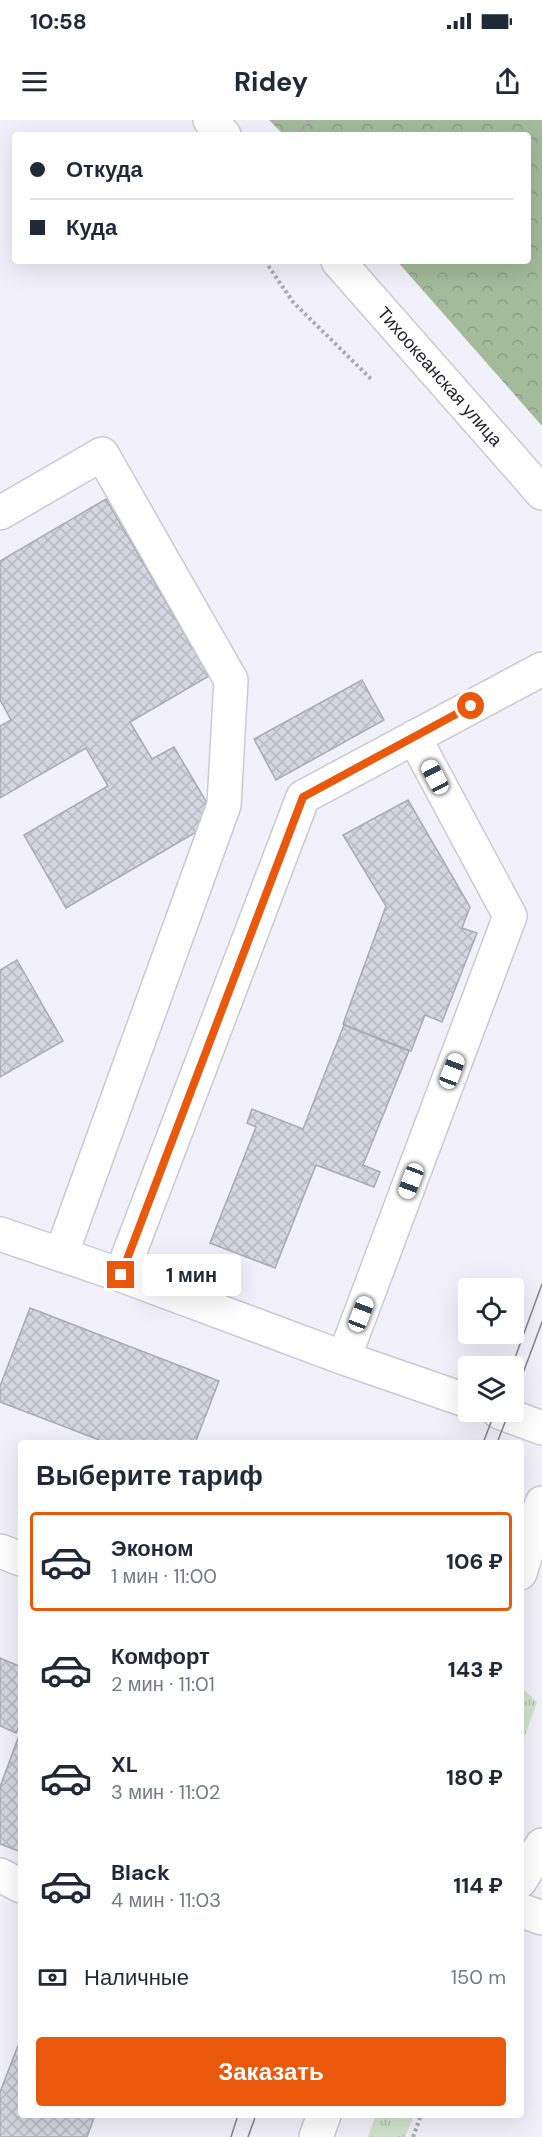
<!DOCTYPE html>
<html lang="ru">
<meta charset="utf-8">
<style>
:root{--surface:#fff;--page:#f2f2f3;--text:#1f2937;--muted:#747a83;--line:#e0e1e3;--accent:#ea580c}
body{margin:0;font-family:"DM Sans",sans-serif;background:var(--page);color:var(--text);height:100vh;display:flex;flex-direction:column;font-size:22px;white-space:nowrap}
*{box-sizing:border-box;margin:0}
p{font-size:20px;color:var(--muted)}
.icon{flex:none;width:33px;height:33px;fill:none;stroke:currentColor;stroke-width:2;stroke-linecap:round;stroke-linejoin:round}
.map{position:relative;flex:1;overflow:hidden}
.side{position:absolute;left:18px;top:1320px;width:506px;height:678px;display:flex;flex-direction:column;background:var(--surface);border-radius:6px;box-shadow:0 6px 24px #0002}
.side>*{flex:none}
.guide{position:absolute;left:12px;top:12px;width:519px;height:132px;border-radius:6px;box-shadow:0 6px 24px #0002;display:grid;align-content:center;height:132px;padding:0 18px;background:var(--surface)}
.buttons{position:absolute;left:458px;top:1158px;display:grid;gap:12px}
.buttons a{display:grid;place-items:center;width:66px;height:66px;border-radius:6px;background:var(--surface);box-shadow:0 6px 24px #0002;font-size:30px}
.end{position:absolute;width:27px;height:27px;margin:-14px;border:8px solid #ea580c;background:#fff;box-shadow:0 0 0 3px #fff}
.from{border-radius:50%}
.bubble{position:absolute;height:42px;border-radius:6px;background:var(--surface);box-shadow:0 6px 24px #0002;font-size:20px;font-weight:700;line-height:42px;text-align:center}
.car{position:absolute;width:18px;height:36px;margin:-18px -9px;border-radius:8px;box-shadow:0 0 4px 2px #0007;background:linear-gradient(#fff 24%,#345 0 40%,#fff 0 76%,#345 0 86%,#fff 0)}
.guide b{display:flex;align-items:center;gap:21px;height:57px;font-size:22px}
.guide b+b{border-top:2px solid var(--line)}
.guide i{width:15px;height:15px;background:var(--text)}
ul{padding:0;list-style:none}
li{display:flex;align-items:center;gap:18px;height:99px;margin:0 12px 9px;padding:0 6px;border:3px solid transparent;border-radius:6px}
li div{flex:1}
li b{display:block;font-size:22px}
li em{font-style:normal;font-weight:700}
li.active{border-color:var(--accent)}
li>.icon{width:54px;height:54px;stroke-width:1.5}
h2{padding:0 18px;font-size:27px;line-height:72px}
.pay{display:flex;align-items:center;gap:15px;height:66px;padding:0 18px;font-size:22px}
.pay p{margin-inline-start:auto}
.button{display:flex;gap:12px;margin-top:auto;padding:12px 18px}
.button a{flex:1;height:69px;border-radius:6px;background:var(--accent);color:#fff;font-size:24px;font-weight:700;line-height:69px;text-align:center}
.status{display:flex;justify-content:space-between;align-items:center;height:42px;padding:0 30px;background:var(--surface);direction:ltr}
.status svg{height:16px;fill:currentColor}
header{display:flex;justify-content:space-between;align-items:center;height:78px;padding:0 18px;background:var(--surface);font-size:27px;font-weight:700}
.map>svg:first-child{display:block}
.grass{fill:url(#grass-tufts)}
.forest{fill:url(#forest-crowns)}
.building{fill:url(#building-cross-hatch);stroke:#a9aab4;stroke-width:1.5}
.lines{fill:none;stroke-linecap:round;stroke-linejoin:round}
.minor-casing{stroke:#cbcad3;stroke-width:36}
.major-casing{stroke:#cbcad3;stroke-width:36}
.path{stroke:#acabb3;stroke-width:4;stroke-dasharray:3 3;stroke-linecap:butt}
.minor{stroke:#fff;stroke-width:33}
.major{stroke:#fff;stroke-width:33}
.tram{stroke:#85848b;stroke-width:1.5}
.route{stroke:#ea580c;stroke-width:8}
.labels{text-anchor:middle;dominant-baseline:central;stroke-width:4.5;stroke-linejoin:round;paint-order:stroke}
.street-label{font-size:18px;fill:#1f1e22;stroke:#f2f1fb}
</style>
<div class="status"><b>10:58</b><svg viewBox="0 0 49 12"><path d="M0 12V9h3v3zM5 12V6h3v6zM10 12V3h3v9zM15 12V0h3v12zM26 1h20v11H26zM47 4h2v5h-2z"/></svg></div>
<header><svg class="icon" aria-label="menu" viewBox="0 0 24 24"><path d="M4 6h16M4 12h16M4 18h16"/></svg>Ridey<svg class="icon" aria-label="share" viewBox="0 0 24 24"><path d="M12 15V3M7 8l5-5 5 5M5 13v7h14v-7"/></svg></header>
<div class="map">
<svg width="542" height="2017" viewBox="0 0 542 2017">
<defs>
<pattern id="grass-tufts" width="24" height="20" patternUnits="userSpaceOnUse" patternTransform="scale(1.5)"><rect width="24" height="20" fill="#d2e4cc"/><path d="M3 7l-1-3M5 7V3M7 7l1-3M15 17l-1-3M17 17v-4M19 17l1-3" fill="none" stroke="#b4c3af"/></pattern>
<pattern id="forest-crowns" width="20" height="18" patternUnits="userSpaceOnUse" patternTransform="scale(1.5)"><rect width="20" height="18" fill="#a3ba9b"/><path d="M2 6a3 3 0 1 1 6 0M12 15a3 3 0 1 1 6 0" fill="none" stroke="#8c9f85"/></pattern>
<pattern id="building-cross-hatch" width="8" height="8" patternUnits="userSpaceOnUse" patternTransform="scale(1.5)"><rect width="8" height="8" fill="#d6d6e0"/><path d="M0 0l8 8M0 8l8-8" fill="none" stroke="#b7b7c0"/></pattern>
</defs>
<rect width="100%" height="100%" fill="#f2f1fb"/>
<path class="grass" d="M524 1570 537 1582 521 1627V1579Z
M376 1995H414L405 2017H368Z"/>
<path class="forest" d="M269 0H542V306L397 141H528V15H284Z"/>
<path class="building" d="M106 379 209 556 130 602 152 639 174 627 217 700 66 788 24 715 108 666 86 628 0 678V606L11 600 0 580V441Z
M362 560 384 600 276 660 254 619Z
M408 680 470 787 462 808 477 813 442 902 425 895 411 931 343 904 386 786 343 715Z
M17 840 63 921 0 957V850Z
M344 905 409 931 363 1045 380 1052 374 1067 316 1045 275 1148 210 1123 256 1007 247 1003 252 989 303 1009Z
M30 1188 219 1261 195 1323H107L0 1282V1266Z
M0 1538 21 1547V1601L16 1613 0 1606Z
M21 1610V1732L0 1724V1667Z
M21 1918V1995H95L87 2017H0V1972Z"/>
<g class="lines">
<g class="minor-casing">
<path id="minor" d="M0 393 102 334 231 560 224 685 61 1135
M0 1114 121 1155 344 1238 468 1281
M121 1155 303 677 542 549
M344 1238 510 796 414 617
M499 1292 542 1308
M0 1431 21 1439
M0 1755 21 1766
M520 1761 542 1725"/>
</g>
<g class="major-casing">
<g id="major">
<path d="M210 0 224 15"/>
<path id="s1" d="M338 141 542 373"/>
<path d="M520 1453 542 1383"/>
<path d="M520 1790 542 1798"/>
<path d="M316 2017 324 1995"/>
</g>
</g>
<path class="path" d="M295 15 311 0
M265 141 293 182 372 260
M413 2017 421 1995"/>
<use href="#minor" class="minor"/>
<use href="#major" class="major"/>
<path class="tram" d="M512 1246 542 1164
M513 1280 542 1202
M483 1323 495 1292
M497 1323 509 1292
M231 2017 238 1995
M248 2017 256 1995"/>
</g>
<g class="lines">
<path class="route" d="M121 1155 303 677 471 586"/>
</g>
<g class="labels">
<g class="street-label">
<text stroke="none"><textPath href="#s1" startOffset="154">Тихоокеанская улица</textPath></text>
</g>
</g>
</svg>
<div class="buttons">
<a><svg class="icon" aria-label="locate" viewBox="0 0 24 24"><circle cx="12" cy="12" r="6"/><path d="M12 2v4M12 18v4M2 12h4M18 12h4"/></svg></a>
<a><svg class="icon" aria-label="layers" viewBox="0 0 24 24"><path d="M12 4l9 5-9 5-9-5zM3 14l9 5 9-5"/></svg></a>
</div>
<i class="end from" style="left:471px;top:586px"></i>
<i class="end" style="left:121px;top:1155px"></i>
<div class="bubble" style="left:142px;top:1134px;width:99px">1 мин</div>
<i class="car" style="left:435px;top:657px;rotate:332deg"></i>
<i class="car" style="left:452px;top:951px;rotate:21deg"></i>
<i class="car" style="left:411px;top:1061px;rotate:201deg"></i>
<i class="car" style="left:361px;top:1194px;rotate:21deg"></i>
<div class="guide">
<b><i class="from"></i>Откуда</b>
<b><i></i>Куда</b>
</div>
<section class="side">
<h2>Выберите тариф</h2>
<ul>
<li class="active"><svg class="icon" aria-label="car" viewBox="0 0 24 24"><path d="M5 17H2v-5l4-1 3-4h7l3 4 3 1v5h-3M9 17h6M6 11h13"/><circle cx="7" cy="17" r="2"/><circle cx="17" cy="17" r="2"/></svg><div><b>Эконом</b><p>1 мин · 11:00</p></div><em>106 ₽</em></li>
<li><svg class="icon" aria-label="car" viewBox="0 0 24 24"><path d="M5 17H2v-5l4-1 3-4h7l3 4 3 1v5h-3M9 17h6M6 11h13"/><circle cx="7" cy="17" r="2"/><circle cx="17" cy="17" r="2"/></svg><div><b>Комфорт</b><p>2 мин · 11:01</p></div><em>143 ₽</em></li>
<li><svg class="icon" aria-label="car" viewBox="0 0 24 24"><path d="M5 17H2v-5l4-1 3-4h7l3 4 3 1v5h-3M9 17h6M6 11h13"/><circle cx="7" cy="17" r="2"/><circle cx="17" cy="17" r="2"/></svg><div><b>XL</b><p>3 мин · 11:02</p></div><em>180 ₽</em></li>
<li><svg class="icon" aria-label="car" viewBox="0 0 24 24"><path d="M5 17H2v-5l4-1 3-4h7l3 4 3 1v5h-3M9 17h6M6 11h13"/><circle cx="7" cy="17" r="2"/><circle cx="17" cy="17" r="2"/></svg><div><b>Black</b><p>4 мин · 11:03</p></div><em>114 ₽</em></li>
</ul>
<div class="pay"><svg class="icon" aria-label="cash" viewBox="0 0 24 24"><path d="M3 7h18v10H3z"/><circle cx="12" cy="12" r="2"/></svg>Наличные<p>150 m</p></div>
<div class="button"><a>Заказать</a></div>
</section>
</div>
